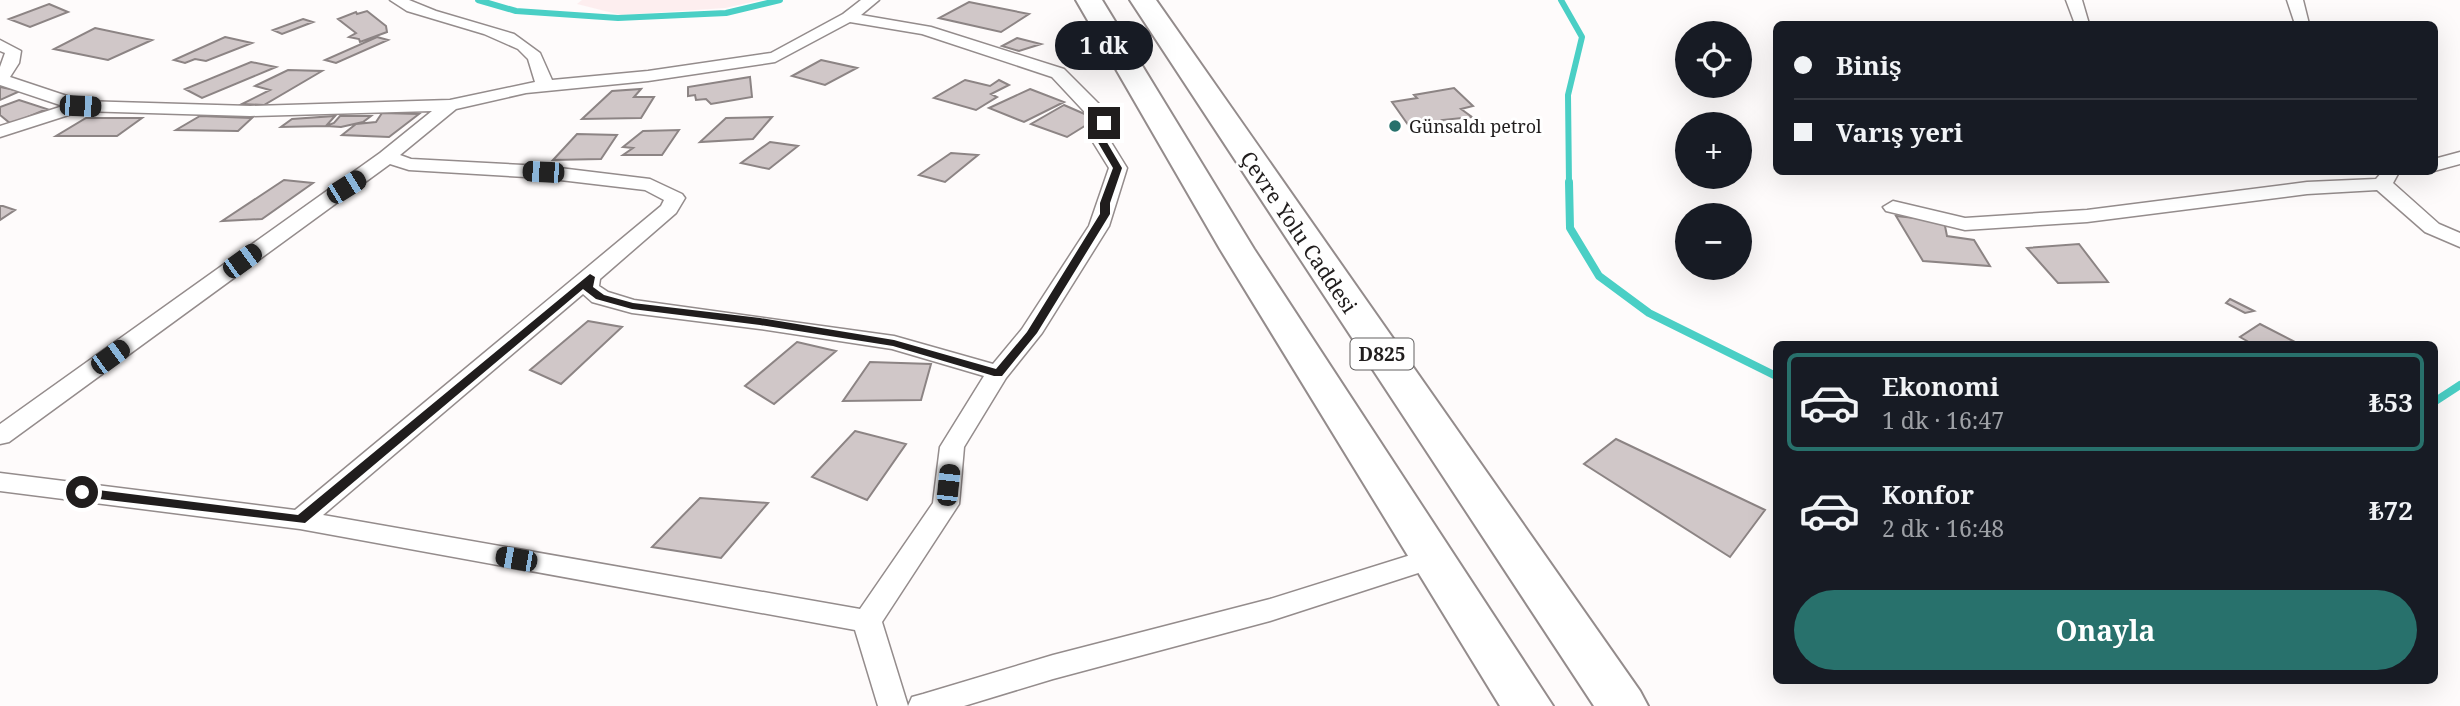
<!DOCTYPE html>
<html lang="tr">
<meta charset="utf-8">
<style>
:root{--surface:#171b24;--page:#242831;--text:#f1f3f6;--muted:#9ea1a6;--line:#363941;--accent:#28716c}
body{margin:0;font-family:"Noto Serif",serif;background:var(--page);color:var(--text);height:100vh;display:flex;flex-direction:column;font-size:26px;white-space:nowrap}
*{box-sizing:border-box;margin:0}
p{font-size:23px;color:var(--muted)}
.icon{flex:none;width:38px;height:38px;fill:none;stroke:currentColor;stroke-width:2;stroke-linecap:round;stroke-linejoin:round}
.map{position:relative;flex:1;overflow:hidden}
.sheet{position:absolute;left:1773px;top:341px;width:665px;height:343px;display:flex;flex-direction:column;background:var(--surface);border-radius:10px;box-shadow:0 7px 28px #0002}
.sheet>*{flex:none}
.top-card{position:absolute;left:1773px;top:21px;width:665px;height:154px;border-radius:10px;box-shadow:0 7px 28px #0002;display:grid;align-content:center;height:154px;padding:0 21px;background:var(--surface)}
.fabs{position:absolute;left:1675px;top:21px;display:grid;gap:14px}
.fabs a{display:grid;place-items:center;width:77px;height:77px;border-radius:50%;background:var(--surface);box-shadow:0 7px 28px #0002;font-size:35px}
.end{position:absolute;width:32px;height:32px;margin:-16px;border:9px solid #201d1d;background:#fff;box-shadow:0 0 0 4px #fff}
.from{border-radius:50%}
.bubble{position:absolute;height:49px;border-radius:24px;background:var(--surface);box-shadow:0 7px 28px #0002;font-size:23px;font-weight:700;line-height:49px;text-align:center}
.car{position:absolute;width:21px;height:42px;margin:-21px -10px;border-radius:9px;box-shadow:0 0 5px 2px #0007;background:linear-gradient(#222 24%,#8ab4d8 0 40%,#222 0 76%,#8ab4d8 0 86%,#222 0)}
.top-card b{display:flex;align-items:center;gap:24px;height:66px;font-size:26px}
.top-card b+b{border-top:2px solid var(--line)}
.top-card i{width:18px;height:18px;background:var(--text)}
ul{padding:12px 0 0;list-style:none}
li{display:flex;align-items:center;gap:21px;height:98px;margin:0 14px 10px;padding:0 7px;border:4px solid transparent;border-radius:10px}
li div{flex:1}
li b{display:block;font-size:26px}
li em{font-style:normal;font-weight:700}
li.on{border-color:var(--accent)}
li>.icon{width:63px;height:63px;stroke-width:1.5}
.action{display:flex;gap:14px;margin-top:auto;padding:14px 21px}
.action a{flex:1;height:80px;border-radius:42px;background:var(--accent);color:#fff;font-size:28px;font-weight:700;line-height:80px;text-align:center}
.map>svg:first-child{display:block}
.built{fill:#fdeeef}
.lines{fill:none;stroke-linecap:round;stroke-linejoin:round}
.stream-far1{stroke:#4acfc5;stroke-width:6}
.stream{stroke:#4acfc5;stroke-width:8}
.building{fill:#d0c7c8;stroke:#8c8484;stroke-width:2}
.minor-casing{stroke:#948c8c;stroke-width:3}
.trunk-casing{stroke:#948c8c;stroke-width:4}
.minor{fill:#fff;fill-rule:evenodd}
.trunk{fill:#fff;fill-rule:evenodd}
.route{fill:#201d1d}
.poi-dot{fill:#28716c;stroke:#fff;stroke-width:2.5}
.labels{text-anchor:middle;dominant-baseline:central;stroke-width:6;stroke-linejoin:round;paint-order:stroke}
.far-poi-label{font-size:18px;fill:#201d1d;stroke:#fff;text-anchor:start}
.shield{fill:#fff;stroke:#636161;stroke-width:2}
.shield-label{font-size:19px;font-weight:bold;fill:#201d1d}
.street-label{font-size:21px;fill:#201d1d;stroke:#fff}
</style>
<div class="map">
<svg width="2460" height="706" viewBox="0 0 2460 706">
<rect width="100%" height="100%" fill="#fefbfb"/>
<path class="built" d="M582 0H761L725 8 621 15 577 4Z"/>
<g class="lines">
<path class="stream-far1" d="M478 0 516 11 618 18 726 13 780 0
M1561 0 1582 37 1568 95 1569 184"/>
<path class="stream" d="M1569 182 1570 228 1599 276 1649 313 1776 376
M2434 402 2460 385"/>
</g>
<path class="building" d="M969 2 1029 14 1001 32 939 18Z
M49 4 68 12 30 27 9 19Z
M367 11 386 26 387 32 360 42 359 39 349 37 356 33 338 19 356 12 357 14Z
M303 19 313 22 282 34 273 30Z
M95 28 152 40 108 60 54 49Z
M225 37 252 43 206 61 195 59 185 63 174 60Z
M377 37 388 40 336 63 325 60Z
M1017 38 1041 44 1019 51 1002 46Z
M821 60 857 68 825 85 792 76Z
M251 62 276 67 202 98 185 89Z
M288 70 322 71 264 105 242 104 270 90 255 86Z
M750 77 752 97 711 104 706 99 696 100 695 95 688 96V87Z
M965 80 990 86 999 80 1009 85 991 94 997 97 976 110 934 98Z
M0 87 20 91 0 100Z
M1454 88 1473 106 1461 109 1472 117 1442 120 1445 125 1411 129 1392 102 1417 98 1414 95Z
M641 89 634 97H654L641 118 582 119 612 91Z
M1030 89 1064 102 1024 122 989 108Z
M19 100 47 109 11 124 0 115V107Z
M1064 105 1096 119 1067 137 1031 124Z
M382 113 419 114 389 137 342 135 356 124 376 122Z
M200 116 252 118 238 131 176 130Z
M335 116 326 126 281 127 292 119Z
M340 116H371L363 122 341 127 326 126 334 123Z
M772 117 753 139 700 142 726 118Z
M86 118H142L117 136H56Z
M679 130 662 155H623L633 148 623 147 643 131Z
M577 134 617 135 601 159 553 160Z
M770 142 798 146 769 169 741 163Z
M951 153 978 155 945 182 919 175Z
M284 180 313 183 262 219 222 221Z
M0 206H3L15 210 0 220Z
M1896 216 1944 221 1947 236 1974 240 1990 266 1923 261Z
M2079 244 2108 282 2058 283 2027 248Z
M2230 299 2254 311 2245 313 2226 303Z
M588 321 622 327 561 384 530 370Z
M2260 324 2297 343 2254 345 2240 337Z
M797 342 836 351 774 404 745 386Z
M870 362 931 364 921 400 843 401Z
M855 431 906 444 867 500 812 477Z
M1616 439 1765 510 1730 557 1584 464Z
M700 498 768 503 721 558 652 547Z"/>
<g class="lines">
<g class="minor-casing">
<path id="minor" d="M390 0H409L436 11 514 34 540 53 552 80 648 71 771 53 843 14 861 0H879L861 15 931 27 1064 69 1103 108 1113 123 1106 134 1127 168 1109 226 1042 333 1006 378 964 447 959 504 882 622 908 706 912 697 923 694 1053 655 1270 599 1433 548 1443 551 1447 558 1443 565 1270 621 1053 679 964 706H878L855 630 300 529 0 491V473L295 510 661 206 664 200 645 190 543 178 409 170 390 164 9 442 0 444V424L380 153 432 111 250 116 81 111 0 137V126L63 106 0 85V67L5 53 0 51V40L21 51 19 63 10 77 82 101 250 106 450 100 535 82 528 59 518 49 484 34 407 11ZM850 22 922 34 1052 77 1095 123 1088 134 1109 168 1089 226 1022 329 993 364 894 336 634 300 608 292 599 286 600 279 676 213 685 198 682 194 650 179 543 166 411 159 400 155 456 109 526 93 648 81 775 62ZM583 294 592 302 632 313 760 329 892 349 984 376 940 447 933 503 860 609 323 515Z
M2066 0H2082L2089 24H2075Z
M2287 0H2303L2309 24H2295Z
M2460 152V164L2434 171V159Z
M2382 172H2399L2393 183 2439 224 2460 233V247L2425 232 2377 190 2307 194 2087 222 1965 230 1886 211 1883 207 1893 201 1965 218 2087 210 2307 182 2376 179Z"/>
</g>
<g class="trunk-casing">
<path id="trunk" d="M1076 0H1102L1254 249 1553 706H1500L1220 249Z
M1130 0H1156L1640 691 1648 706H1594Z"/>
</g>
<use href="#minor" class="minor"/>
<use href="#trunk" class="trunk"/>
</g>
<path class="route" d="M1104 120 1109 123 1102 134 1122 168 1110 203V214L1037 333 1002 376H994L893 346 760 325 632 309 596 299 583 289 305 523 82 497 75 492 82 488 298 515 590 274 595 277 593 287 604 295 633 303 760 318 894 340 996 369 1027 332 1100 214V203L1113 168 1093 134Z"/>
<circle class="poi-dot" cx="1395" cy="126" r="7"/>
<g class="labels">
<g class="far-poi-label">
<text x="1409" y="126">Günsaldı petrol</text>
</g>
<rect class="shield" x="1350.5" y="338.5" width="63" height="31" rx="5"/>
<g class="shield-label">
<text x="1382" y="354">D825</text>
</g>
<g class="street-label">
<text transform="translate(1299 232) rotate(56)">Çevre Yolu Caddesi</text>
</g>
</g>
</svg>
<div class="fabs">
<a><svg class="icon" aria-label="locate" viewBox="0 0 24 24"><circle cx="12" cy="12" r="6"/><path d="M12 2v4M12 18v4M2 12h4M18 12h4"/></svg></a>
<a>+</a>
<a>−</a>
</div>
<i class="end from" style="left:82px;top:492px"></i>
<i class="end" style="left:1104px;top:123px"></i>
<div class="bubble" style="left:1055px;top:21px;width:98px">1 dk</div>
<i class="car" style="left:80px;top:106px;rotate:93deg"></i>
<i class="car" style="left:543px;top:172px;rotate:273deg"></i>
<i class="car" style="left:346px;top:187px;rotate:58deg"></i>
<i class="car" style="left:242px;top:261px;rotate:54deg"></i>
<i class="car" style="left:110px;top:357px;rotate:54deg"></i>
<i class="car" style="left:948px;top:485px;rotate:6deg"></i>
<i class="car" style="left:516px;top:559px;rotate:280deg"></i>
<div class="top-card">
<b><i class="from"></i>Biniş</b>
<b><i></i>Varış yeri</b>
</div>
<section class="sheet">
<ul>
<li class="on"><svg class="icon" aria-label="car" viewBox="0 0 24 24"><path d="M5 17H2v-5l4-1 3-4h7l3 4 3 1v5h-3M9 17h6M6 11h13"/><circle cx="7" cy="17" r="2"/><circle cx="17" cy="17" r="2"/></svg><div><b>Ekonomi</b><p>1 dk · 16:47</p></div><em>₺53</em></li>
<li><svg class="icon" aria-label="car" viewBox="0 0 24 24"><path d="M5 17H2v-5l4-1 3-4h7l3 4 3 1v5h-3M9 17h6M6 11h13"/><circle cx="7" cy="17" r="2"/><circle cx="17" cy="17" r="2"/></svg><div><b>Konfor</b><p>2 dk · 16:48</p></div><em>₺72</em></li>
</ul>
<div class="action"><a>Onayla</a></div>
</section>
</div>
